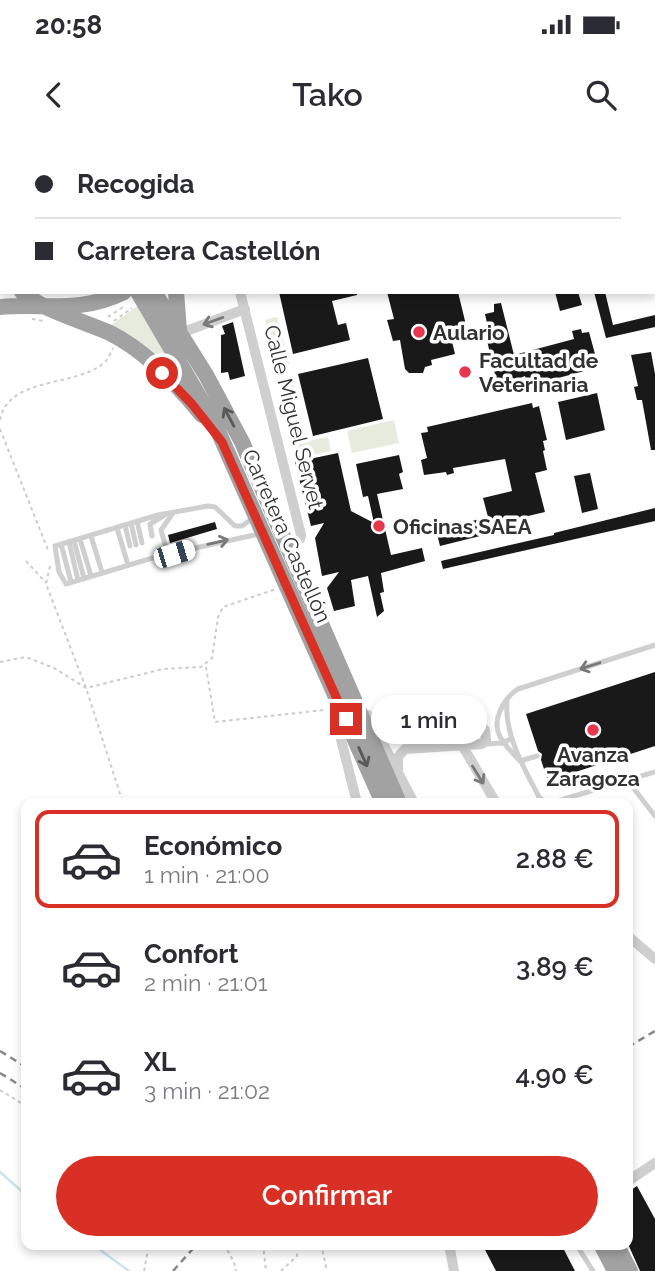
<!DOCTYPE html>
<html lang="es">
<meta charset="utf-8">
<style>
:root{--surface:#fff;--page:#f7f7f7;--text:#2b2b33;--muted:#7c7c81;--line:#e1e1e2;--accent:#d93025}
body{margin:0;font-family:Raleway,sans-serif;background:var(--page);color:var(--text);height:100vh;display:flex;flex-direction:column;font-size:26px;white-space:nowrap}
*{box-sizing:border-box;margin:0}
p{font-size:23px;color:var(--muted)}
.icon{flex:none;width:38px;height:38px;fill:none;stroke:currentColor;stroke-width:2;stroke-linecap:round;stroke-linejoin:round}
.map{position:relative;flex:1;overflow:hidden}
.sheet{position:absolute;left:21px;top:658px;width:612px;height:452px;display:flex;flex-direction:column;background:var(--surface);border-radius:14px;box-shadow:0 4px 10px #0003}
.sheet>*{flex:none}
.hud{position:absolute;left:0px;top:0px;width:656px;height:154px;box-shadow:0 4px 10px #0003;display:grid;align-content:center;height:154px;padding:0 35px;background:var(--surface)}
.end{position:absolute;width:32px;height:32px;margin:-16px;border:9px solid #d93025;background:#fff;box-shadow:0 0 0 4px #fff}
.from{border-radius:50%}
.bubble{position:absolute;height:49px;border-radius:24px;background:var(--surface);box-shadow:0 4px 10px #0003;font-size:23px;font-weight:600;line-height:49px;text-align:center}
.car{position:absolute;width:21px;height:42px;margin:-21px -10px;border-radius:9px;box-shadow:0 0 5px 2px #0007;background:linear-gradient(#fff 24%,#345 0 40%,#fff 0 76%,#345 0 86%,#fff 0)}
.hud b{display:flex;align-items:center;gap:24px;height:66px;font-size:26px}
.hud b+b{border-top:2px solid var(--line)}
.hud i{width:18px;height:18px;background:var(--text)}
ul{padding:12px 0 0;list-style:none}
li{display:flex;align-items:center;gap:21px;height:98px;margin:0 14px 10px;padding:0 21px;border:4px solid transparent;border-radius:14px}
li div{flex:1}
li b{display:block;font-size:26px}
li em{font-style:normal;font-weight:600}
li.on{border-color:var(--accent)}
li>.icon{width:63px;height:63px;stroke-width:1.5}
.button{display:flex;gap:14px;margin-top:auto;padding:14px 35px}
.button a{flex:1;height:80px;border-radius:42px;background:var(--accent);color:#fff;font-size:28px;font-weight:600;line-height:80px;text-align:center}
.status{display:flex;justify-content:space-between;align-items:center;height:49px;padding:0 35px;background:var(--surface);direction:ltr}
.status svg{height:19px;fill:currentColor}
header{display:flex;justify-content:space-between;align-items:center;height:91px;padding:0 35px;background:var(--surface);font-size:32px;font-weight:600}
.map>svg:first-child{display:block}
.green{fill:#e6ebde}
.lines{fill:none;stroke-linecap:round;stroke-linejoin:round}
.stream{stroke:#cee3ed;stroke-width:2.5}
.building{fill:#191919}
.path{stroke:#ccc;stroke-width:2;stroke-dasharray:3.5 3.5;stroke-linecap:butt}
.service{stroke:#cfcfcf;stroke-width:5}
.minor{stroke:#cfcfcf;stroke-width:10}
.secondary{stroke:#bcbcbc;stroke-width:14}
.primary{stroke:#aaa;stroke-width:16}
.trunk{stroke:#a2a2a2;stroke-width:16}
.rail{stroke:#878787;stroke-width:2.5;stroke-dasharray:7 5;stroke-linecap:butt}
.oneway{stroke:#797979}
.oneway2{stroke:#595959}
.route{stroke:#d93025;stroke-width:9}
.poi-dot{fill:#e6374e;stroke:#fff;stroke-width:2.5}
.labels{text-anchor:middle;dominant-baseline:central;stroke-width:7;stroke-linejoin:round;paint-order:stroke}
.poi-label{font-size:21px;font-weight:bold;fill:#323232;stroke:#fff;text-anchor:start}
.street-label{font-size:21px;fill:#323232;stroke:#fff}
</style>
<div class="status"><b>20:58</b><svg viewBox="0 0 49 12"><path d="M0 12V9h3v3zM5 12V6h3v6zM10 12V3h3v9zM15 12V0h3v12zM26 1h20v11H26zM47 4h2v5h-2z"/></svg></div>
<header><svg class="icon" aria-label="back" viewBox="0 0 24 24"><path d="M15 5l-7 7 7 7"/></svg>Tako<svg class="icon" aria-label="search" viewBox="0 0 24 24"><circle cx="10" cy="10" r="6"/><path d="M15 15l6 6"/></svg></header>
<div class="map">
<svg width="655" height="1131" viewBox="0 0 655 1131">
<rect width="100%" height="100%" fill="#fff"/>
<path class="green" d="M139 165 185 241 108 187Z
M277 177 289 224 277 227 265 180Z
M291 236 307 301 328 297 331 311 299 318 280 239Z
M394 280 399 303 352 313 347 291Z"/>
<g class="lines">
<path class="stream" d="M0 1032 26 1055
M92 1104 129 1131"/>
</g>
<path class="building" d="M279 152H357V155L332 161 338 185 346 183 350 200 293 214Z
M387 152H458L466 185 449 189 455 214 431 220 432 225 425 227 423 233H409L405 229 400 200 393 201 387 180 394 179Z
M555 152H578L582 165 560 171Z
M594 152H605L613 185 655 175V187L606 198Z
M501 163 514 215 574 199 572 191 581 189 582 193 589 192 598 225 592 226V229L528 246 525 236 498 247 484 188H488L485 174 494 172V164Z
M233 182 245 236 230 240 228 232 221 233V195L225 194 222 186Z
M651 212 655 234V310H651L642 260H637L634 247 638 246 631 215Z
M368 218 383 279 313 296 298 234Z
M597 253 605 290 566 300 558 262Z
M532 263 533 268 539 266 547 300 543 301 545 310 543 311 547 330 535 333 545 372 478 388 480 396 440 406 436 390 488 377 483 358 512 351 505 319 453 328 454 333 447 335 446 332 424 335 421 320 427 318 421 293 428 292 427 287Z
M338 313 351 371 374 383 368 356 363 357 356 324 399 315 403 332 399 334 403 349 377 354 391 415 422 408 425 421 381 433 384 452 380 453 384 471 377 477 368 436 351 440 355 466 334 471 327 448 339 432 322 436 315 398 324 383 311 386 295 322Z
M590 333 598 369 582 373 574 336Z
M655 368V381L443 429 441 421 554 395V393Z
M215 382 217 389 170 403 168 395Z
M655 532V606L548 641 541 620 542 614 538 611 526 574Z
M637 1046 655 1079V1131H640L628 1104V1052Z
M482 1104H561L575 1131H496Z"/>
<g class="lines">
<path class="path" d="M276 2 279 0
M0 99 2 97
M0 141 2 144
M108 177 123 167
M32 179 44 181
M114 181 132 168
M0 280C9 235 77 248 105 222 108 219 111 212 113 208
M0 289 48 410
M26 421 46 443
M50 426 46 444 86 548 123 663
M0 522 26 517 54 528 86 548 163 529 201 527 212 518 218 477 223 467 276 449
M206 527 215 582 324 570
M0 950 26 966
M224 1104 234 1122 236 1131
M263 1104 266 1131
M321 1104 327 1131
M144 1131 149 1104
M281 1131 297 1116 299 1104"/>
<path class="service" d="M253 378 242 386H235L215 367 208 366 158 375 55 406 59 432 66 444 159 416 259 394
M137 381 142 403
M131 383 136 405
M125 385 130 406
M117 388 128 425
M91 396 102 432
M152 396 150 384 165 375
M80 399 91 436
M74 401 84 438
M69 402 78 440
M61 404 71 442
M168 415 161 390 173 373
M507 562C504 594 525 630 539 657L547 663 554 662 655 632
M485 604 503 603 512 598
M520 621C506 606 490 593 500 571 504 562 510 554 518 549L655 505
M520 621 537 616
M628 641 655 676
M576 1104 593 1131"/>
<path class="minor" d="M437 0V2
M564 0V2
M376 2V0
M654 33H655
M240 152 301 395 300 399 289 405
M181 193 245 169
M332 564 357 663
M368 575 394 588 479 586 485 590 486 600 482 604 405 609 398 617V630
M369 577 414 663
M462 605 496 663
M628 796 655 819
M628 1041 655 1023
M449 1104 454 1131"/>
<path class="secondary" d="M203 0 204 2"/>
<path class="primary" d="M46 0 47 2
M63 0 64 2"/>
<path class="trunk" d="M38 0V2
M214 2 217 0
M251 2 254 0
M0 117 2 116
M22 152C40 169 86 182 110 193 146 211 177 244 202 275
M138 152 214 282 383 663
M154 152 206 235 242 302 399 663
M176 152 179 190
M0 167C46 163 79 174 124 152
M601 1104 615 1131
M616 1104 630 1131"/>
<path class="rail" d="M628 907 655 891
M0 911 26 927
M0 933 26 949
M173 1131 197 1104"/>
</g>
<defs><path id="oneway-shaft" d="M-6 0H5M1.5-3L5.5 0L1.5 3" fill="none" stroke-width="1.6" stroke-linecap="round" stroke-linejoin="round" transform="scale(1.75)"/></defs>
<g class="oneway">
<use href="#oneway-shaft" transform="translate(213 181) rotate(160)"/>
<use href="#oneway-shaft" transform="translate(218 402) rotate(-13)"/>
<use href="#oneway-shaft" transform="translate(590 526) rotate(162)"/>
<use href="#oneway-shaft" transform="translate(478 635) rotate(58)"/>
</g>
<g class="oneway2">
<use href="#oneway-shaft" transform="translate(229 277) rotate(-118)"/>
<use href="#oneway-shaft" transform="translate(363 617) rotate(66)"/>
</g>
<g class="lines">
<path class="route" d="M162 233 192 264 222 302 346 579"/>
</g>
<g class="poi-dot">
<circle cx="419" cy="192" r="7"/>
<circle cx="465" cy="232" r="7"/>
<circle cx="379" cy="386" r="7"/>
<circle cx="593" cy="590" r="7"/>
</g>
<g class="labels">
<g class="poi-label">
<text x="433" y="192">Aulario</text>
<text x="479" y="220">Facultad de<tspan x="479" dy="24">Veterinaria</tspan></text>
<text x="393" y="386">Oficinas SAEA</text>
<text x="593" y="614" text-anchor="middle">Avanza<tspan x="593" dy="24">Zaragoza</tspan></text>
</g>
<g class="street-label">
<text transform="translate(294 277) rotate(76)">Calle Miguel Servet</text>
<text transform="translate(287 396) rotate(66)">Carretera Castellón</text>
</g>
</g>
</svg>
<i class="end from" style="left:162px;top:233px"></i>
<i class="end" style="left:346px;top:579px"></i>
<div class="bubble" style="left:371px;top:555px;width:116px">1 min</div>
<i class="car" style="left:174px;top:414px;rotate:73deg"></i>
<div class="hud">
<b><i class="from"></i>Recogida</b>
<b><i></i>Carretera Castellón</b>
</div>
<section class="sheet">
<ul>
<li class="on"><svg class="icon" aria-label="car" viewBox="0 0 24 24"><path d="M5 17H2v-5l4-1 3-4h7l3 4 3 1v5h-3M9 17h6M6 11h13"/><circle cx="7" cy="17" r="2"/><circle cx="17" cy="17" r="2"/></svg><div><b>Económico</b><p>1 min · 21:00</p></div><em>2.88 €</em></li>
<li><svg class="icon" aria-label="car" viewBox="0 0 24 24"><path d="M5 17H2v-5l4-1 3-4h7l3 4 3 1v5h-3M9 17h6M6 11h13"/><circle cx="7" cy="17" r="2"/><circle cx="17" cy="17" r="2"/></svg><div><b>Confort</b><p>2 min · 21:01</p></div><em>3.89 €</em></li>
<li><svg class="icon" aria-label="car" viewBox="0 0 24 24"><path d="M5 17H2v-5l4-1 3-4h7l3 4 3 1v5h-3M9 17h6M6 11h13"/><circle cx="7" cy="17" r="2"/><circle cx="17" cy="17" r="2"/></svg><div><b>XL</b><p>3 min · 21:02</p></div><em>4.90 €</em></li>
</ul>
<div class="button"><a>Confirmar</a></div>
</section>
</div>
